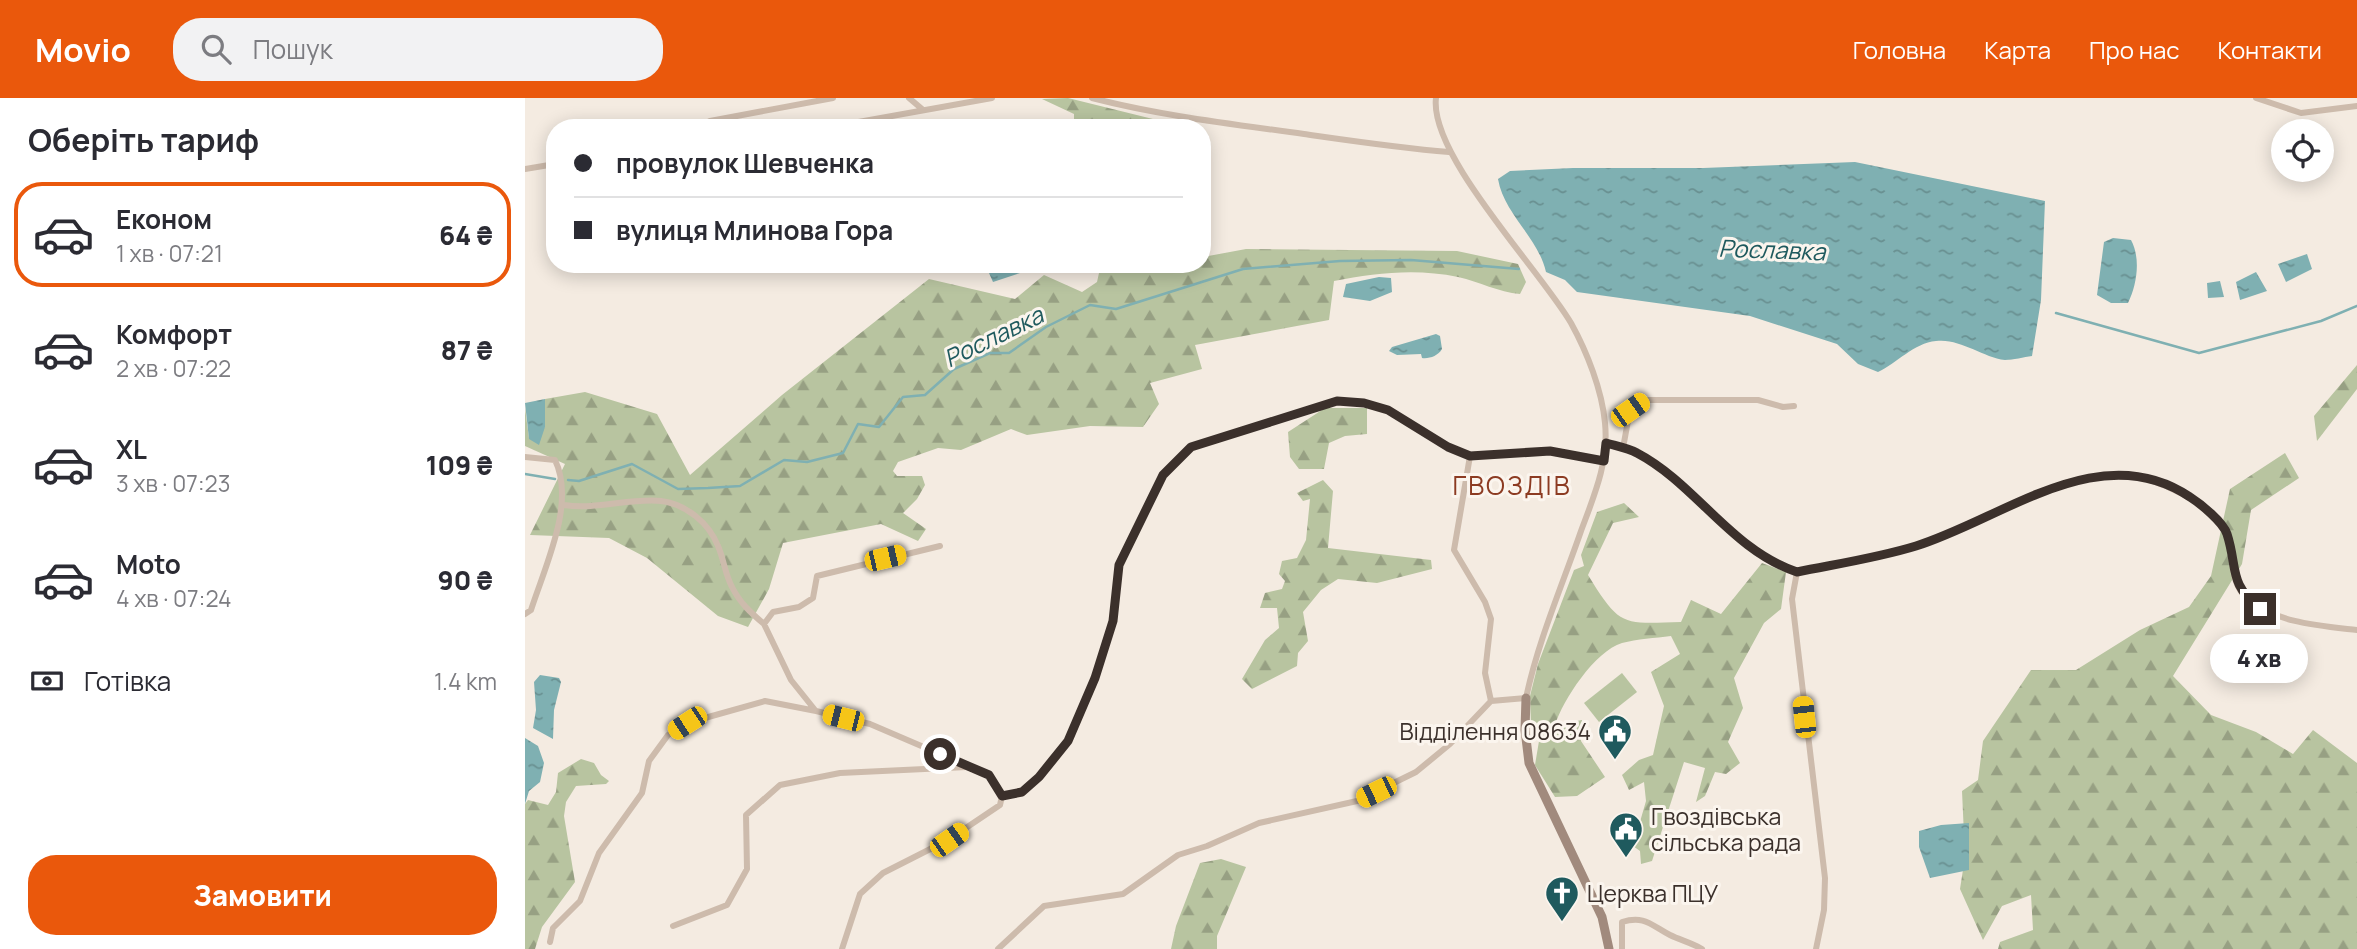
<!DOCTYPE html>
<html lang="uk">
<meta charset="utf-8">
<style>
:root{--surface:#fff;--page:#f2f2f3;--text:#2b2b33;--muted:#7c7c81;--line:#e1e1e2;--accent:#ea580c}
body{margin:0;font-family:Manrope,sans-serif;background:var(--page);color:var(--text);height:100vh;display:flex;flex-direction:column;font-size:26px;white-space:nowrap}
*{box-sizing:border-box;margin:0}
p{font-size:23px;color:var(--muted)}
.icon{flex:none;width:38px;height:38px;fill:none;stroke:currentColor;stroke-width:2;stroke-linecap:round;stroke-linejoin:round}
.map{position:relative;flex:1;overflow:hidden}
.drawer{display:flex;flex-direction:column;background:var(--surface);width:525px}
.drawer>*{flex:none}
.hud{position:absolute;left:21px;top:21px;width:665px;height:154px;border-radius:28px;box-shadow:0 4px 18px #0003;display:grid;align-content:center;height:154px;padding:0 28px;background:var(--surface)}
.buttons{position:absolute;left:1746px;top:21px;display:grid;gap:14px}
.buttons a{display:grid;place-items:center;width:63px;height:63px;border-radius:50%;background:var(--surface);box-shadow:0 4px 18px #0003;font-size:35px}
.end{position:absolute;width:32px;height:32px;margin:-16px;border:9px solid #3b302b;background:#fff;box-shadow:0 0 0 4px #fff}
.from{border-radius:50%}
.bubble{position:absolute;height:49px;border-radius:24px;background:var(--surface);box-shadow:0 4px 18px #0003;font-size:23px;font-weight:800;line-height:49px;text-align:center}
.car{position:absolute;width:21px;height:42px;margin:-21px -10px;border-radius:9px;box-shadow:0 0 5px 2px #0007;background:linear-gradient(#f5c518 24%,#345 0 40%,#f5c518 0 76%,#345 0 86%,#f5c518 0)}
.hud b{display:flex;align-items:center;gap:24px;height:66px;font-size:26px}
.hud b+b{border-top:2px solid var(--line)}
.hud i{width:18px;height:18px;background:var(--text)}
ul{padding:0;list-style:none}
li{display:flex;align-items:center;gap:21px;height:105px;margin:0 14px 10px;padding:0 14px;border:4px solid transparent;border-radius:28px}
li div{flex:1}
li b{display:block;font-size:26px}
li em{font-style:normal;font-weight:800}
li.active{border-color:var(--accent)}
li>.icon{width:63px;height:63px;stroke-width:1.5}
h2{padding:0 28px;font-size:32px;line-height:84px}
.pay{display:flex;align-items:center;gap:18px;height:77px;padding:0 28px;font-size:26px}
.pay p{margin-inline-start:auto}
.cta{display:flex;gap:14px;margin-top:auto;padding:14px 28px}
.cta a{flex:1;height:80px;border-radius:28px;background:var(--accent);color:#fff;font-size:28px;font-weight:800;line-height:80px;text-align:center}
header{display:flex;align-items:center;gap:42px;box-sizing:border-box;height:98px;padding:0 35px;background:var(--accent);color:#fff}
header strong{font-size:33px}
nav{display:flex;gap:38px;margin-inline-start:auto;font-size:24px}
.search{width:490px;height:63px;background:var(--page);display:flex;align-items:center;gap:18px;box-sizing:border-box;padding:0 24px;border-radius:28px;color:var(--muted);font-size:26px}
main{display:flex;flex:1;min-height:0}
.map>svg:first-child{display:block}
.grass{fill:#b8c4a0}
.forest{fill:url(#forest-firs)}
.water{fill:url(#water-ripples)}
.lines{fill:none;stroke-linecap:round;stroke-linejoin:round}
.stream{stroke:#7fb0b2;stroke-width:2.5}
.street{stroke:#cdbbac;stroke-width:6}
.secondary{stroke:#a18a7d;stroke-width:9}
.route{stroke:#3b302b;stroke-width:9}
.labels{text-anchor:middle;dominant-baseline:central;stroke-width:6;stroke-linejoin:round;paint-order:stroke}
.poi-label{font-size:23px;fill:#3b302b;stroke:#fbf5ee;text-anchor:start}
.water-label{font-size:24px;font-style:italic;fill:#1f5a5e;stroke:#fbf5ee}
.quarter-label{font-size:26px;letter-spacing:2px;fill:#8c3b22;stroke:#fbf5ee}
</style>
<header>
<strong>Movio</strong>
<div class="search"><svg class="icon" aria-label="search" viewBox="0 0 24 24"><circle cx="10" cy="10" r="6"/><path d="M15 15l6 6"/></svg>Пошук</div>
<nav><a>Головна</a><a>Карта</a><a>Про нас</a><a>Контакти</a></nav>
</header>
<main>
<section class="drawer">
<h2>Оберіть тариф</h2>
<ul>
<li class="active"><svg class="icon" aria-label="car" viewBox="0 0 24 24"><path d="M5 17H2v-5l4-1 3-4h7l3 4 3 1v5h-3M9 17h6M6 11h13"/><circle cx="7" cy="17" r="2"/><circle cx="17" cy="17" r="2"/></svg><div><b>Економ</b><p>1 хв · 07:21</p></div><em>64 ₴</em></li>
<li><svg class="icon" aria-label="car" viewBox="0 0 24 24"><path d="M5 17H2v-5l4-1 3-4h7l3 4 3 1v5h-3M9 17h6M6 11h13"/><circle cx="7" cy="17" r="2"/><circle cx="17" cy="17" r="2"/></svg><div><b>Комфорт</b><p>2 хв · 07:22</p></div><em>87 ₴</em></li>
<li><svg class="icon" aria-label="car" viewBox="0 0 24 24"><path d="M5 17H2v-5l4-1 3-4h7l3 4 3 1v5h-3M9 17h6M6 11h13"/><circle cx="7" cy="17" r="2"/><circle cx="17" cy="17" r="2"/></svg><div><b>XL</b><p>3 хв · 07:23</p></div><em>109 ₴</em></li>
<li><svg class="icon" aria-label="car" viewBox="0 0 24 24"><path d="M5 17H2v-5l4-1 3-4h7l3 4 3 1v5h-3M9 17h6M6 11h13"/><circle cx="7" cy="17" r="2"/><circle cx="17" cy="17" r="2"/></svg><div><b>Moto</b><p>4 хв · 07:24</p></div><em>90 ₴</em></li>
</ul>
<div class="pay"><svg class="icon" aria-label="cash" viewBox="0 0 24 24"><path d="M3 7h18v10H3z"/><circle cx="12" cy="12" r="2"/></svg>Готівка<p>1.4 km</p></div>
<div class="cta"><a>Замовити</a></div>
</section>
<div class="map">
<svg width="1832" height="851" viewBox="0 0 1832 851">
<defs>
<pattern id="forest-firs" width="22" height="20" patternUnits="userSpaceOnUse" patternTransform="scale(1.75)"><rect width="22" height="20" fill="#b8c4a0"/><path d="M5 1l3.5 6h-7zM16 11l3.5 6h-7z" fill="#97a083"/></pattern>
<pattern id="water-ripples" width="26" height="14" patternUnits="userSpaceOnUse" patternTransform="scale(1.75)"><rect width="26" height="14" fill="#7fb0b2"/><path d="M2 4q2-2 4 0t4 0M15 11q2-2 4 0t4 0" fill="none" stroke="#699091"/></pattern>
</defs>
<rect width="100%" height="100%" fill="#f4ebe1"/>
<path class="grass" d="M1097 575 1112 594 1074 624 1059 605Z"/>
<path class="forest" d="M543 0 636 23 635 30H549V16L517 1Z
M721 151 932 153 993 166 1001 184 995 196C973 194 955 184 933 179 891 170 850 175 809 183L804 222 670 247 677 271 625 285 634 306 618 329 565 328 502 337 486 331 436 352 413 350 373 364 368 373 372 378H397L400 387 392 401 378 415 401 431 393 443 356 426 258 445 244 491 223 529 193 518 122 460 84 440 5 437 40 366 0 348V310L4 340 20 329V301L60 294 132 316 165 377 257 297 404 181 490 201 519 177 557 194 572 184 576 166 665 168 677 166 678 159Z
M1832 267V291L1792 343 1789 318Z
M800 310H842V336L820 338 804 345 799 371H774L765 359 763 334Z
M1760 355 1774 380 1726 412 1717 466 1648 578 1686 617 1731 634 1768 656 1788 632 1832 665V851H1473L1475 844 1508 832 1506 797 1477 808 1458 842 1435 791 1440 759 1437 693 1453 682 1458 643 1506 572H1551L1615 532 1664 509 1686 478 1705 391Z
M798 382 808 393 803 450 906 462 907 471 852 485 813 481 796 492 778 514 783 543 773 555 772 568 727 591 717 581 740 542 754 530 752 510H735L740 495 757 491 760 483 754 476 757 463 772 460 781 442 785 401 778 403 772 395Z
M1099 405 1114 419 1088 425 1063 477C1095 529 1097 526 1156 524L1166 502 1196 516 1237 465 1261 474 1256 511 1239 525 1209 580 1218 610 1203 644 1215 665 1201 676 1190 674 1180 698 1171 704 1180 670 1159 664 1127 763 1116 766 1115 753 1108 748 1121 703 1119 684 1104 692 1097 677 1114 662 1128 657 1139 608 1126 574 1155 556 1146 538C1130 540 1112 541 1097 545 1070 553 1038 602 1030 627L1057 622 1056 643 1080 679 1052 698 1030 699 1010 667 1014 643 1006 626 1005 598 1013 566 1049 472 1059 468 1056 457 1072 414Z
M56 661 69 665 76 677 84 683 81 686 51 688 41 704 39 718 50 784 17 829 10 851H0V706L3 702 23 707 31 694 33 675Z
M696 761 721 769 692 838V851H646L651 828 675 765Z"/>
<path class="water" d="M1330 64 1520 103 1516 202 1507 258C1499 259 1488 262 1480 262 1457 259 1435 240 1411 243 1389 245 1372 265 1353 274L1333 266 1312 246 1225 218 1052 194 1040 182 1021 174C1013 139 979 116 973 81L985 73 1048 70H1178Z
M1588 140 1606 142C1616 160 1612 187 1603 205H1586L1572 197 1579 144Z
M1782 156 1787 171 1761 184 1753 166Z
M460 166H492L495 175 468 184Z
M1731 174 1742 193 1715 202 1711 184Z
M854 179 866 180 867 194 845 203 818 199 821 186Z
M1695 183 1699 199 1683 200 1682 185Z
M911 236 915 238 917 251C913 258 904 261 897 260L896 256 872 257 864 253 867 249Z
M20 301V329L14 347 4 341 0 305Z
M15 577 34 580 36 584 29 612 28 641 8 630 11 612 9 584Z
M0 640 13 648 19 665 15 684 4 693 0 706Z
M1444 725V772L1405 780 1394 749V733L1416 727Z"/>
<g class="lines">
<path class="stream" d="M1531 215 1674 255 1796 223 1832 208
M0 376 30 381
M43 382 54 383 107 366 153 391 183 390 215 388 259 362 282 364 318 355 333 326 354 329 378 299 400 297 429 271 465 255H484L521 229 565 207 591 211 718 171 815 163 886 162 994 171"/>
<path class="street" d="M384 0 397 11
M567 0C637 18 708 26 779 36 828 43 875 50 924 54
M1731 0 1776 15 1832 8
M171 30 185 23 308 0
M300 30 467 0
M0 71 30 66
M1081 345C1091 348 1103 350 1112 355 1171 386 1206 452 1272 474 1311 466 1352 460 1391 448 1457 428 1529 373 1600 377 1629 378 1691 407 1702 436 1710 457 1703 484 1722 500 1749 525 1797 528 1832 532
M1098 350 1105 312 1119 302H1233L1258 309 1269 308
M945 358 929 452 960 504 966 521 960 575 966 603
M0 359 30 362C51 405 20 468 6 512L0 516
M39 407C72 412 104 400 136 403 161 406 184 425 193 448 199 462 200 476 207 489 215 505 226 515 239 526
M1272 474 1267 501 1300 780 1299 812 1291 851
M290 612 266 582 239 526 248 514 274 509 288 500 292 478 415 448
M148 828 202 807 222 771 221 717 255 687 315 675 442 669
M25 844 28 830 55 803 74 755 117 695 124 663 143 637 162 625 240 603 291 613 345 626 464 677 477 698
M317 851 335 796 358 775 423 742 475 707 477 698 497 694 514 679 543 643 570 580 588 523 594 467 638 377 665 349 812 303 839 305 864 312 923 349 945 358 1025 353 1079 363
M473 851 519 808 598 796 653 757 682 748 734 725 832 703 891 674 925 646 966 603 1001 600C1013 543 1037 488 1056 433 1069 398 1084 364 1080 325 1077 292 1062 254 1046 225 1015 172 904 57 911 0
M1097 851V824C1119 817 1126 827 1145 837 1155 842 1167 845 1177 851"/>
<path class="secondary" d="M1001 600 1000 632 1004 665 1077 819 1084 851"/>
</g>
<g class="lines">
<path class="route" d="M415 656 464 677 477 698 497 694 514 679 543 643 570 580 588 523 594 467 638 377 666 349 812 303 839 305 863 312 923 349 945 358 1025 353 1079 363 1081 345C1091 348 1103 350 1112 355 1171 386 1206 452 1272 474 1311 466 1352 460 1391 448 1478 421 1575 338 1665 399 1676 406 1698 424 1702 436 1713 470 1703 485 1735 511"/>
</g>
<defs>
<g id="civic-pin" transform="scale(1.75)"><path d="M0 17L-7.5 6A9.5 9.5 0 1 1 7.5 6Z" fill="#1f5a5e" stroke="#fbf5ee"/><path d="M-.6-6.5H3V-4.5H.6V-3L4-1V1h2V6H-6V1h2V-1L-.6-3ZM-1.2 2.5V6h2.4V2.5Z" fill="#fff"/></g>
<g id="church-pin" transform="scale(1.75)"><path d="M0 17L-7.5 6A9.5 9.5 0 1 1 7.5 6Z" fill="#1f5a5e" stroke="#fbf5ee"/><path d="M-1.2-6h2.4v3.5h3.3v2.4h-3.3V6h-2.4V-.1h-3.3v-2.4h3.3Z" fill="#fff"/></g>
</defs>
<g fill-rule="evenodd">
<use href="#civic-pin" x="1090" y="633"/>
<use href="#civic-pin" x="1101" y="731"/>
<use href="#church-pin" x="1037" y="795"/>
</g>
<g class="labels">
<g class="poi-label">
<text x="1066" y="633" text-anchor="end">Відділення 08634</text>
<text x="1126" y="718">Гвоздівська<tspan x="1126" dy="26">сільська рада</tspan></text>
<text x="1062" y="795">Церква ПЦУ</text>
</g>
<g class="water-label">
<text transform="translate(1247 151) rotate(2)">Рославка</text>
<text transform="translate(468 238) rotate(-26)">Рославка</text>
</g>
<g class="quarter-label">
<text x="987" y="387">ГВОЗДІВ</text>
</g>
</g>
</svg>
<div class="buttons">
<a><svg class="icon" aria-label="locate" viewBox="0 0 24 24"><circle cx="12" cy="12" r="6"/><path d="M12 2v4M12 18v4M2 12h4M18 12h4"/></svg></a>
</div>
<i class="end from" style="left:415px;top:656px"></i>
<i class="end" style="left:1735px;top:511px"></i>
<div class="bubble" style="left:1685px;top:536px;width:98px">4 хв</div>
<i class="car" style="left:1105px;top:312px;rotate:55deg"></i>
<i class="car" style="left:360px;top:460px;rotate:77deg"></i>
<i class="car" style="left:1279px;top:619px;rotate:354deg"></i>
<i class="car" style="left:318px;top:620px;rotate:284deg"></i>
<i class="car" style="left:162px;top:625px;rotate:237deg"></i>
<i class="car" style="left:851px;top:694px;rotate:244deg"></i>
<i class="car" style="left:424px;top:742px;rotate:55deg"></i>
<div class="hud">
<b><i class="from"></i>провулок Шевченка</b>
<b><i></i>вулиця Млинова Гора</b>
</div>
</div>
</main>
